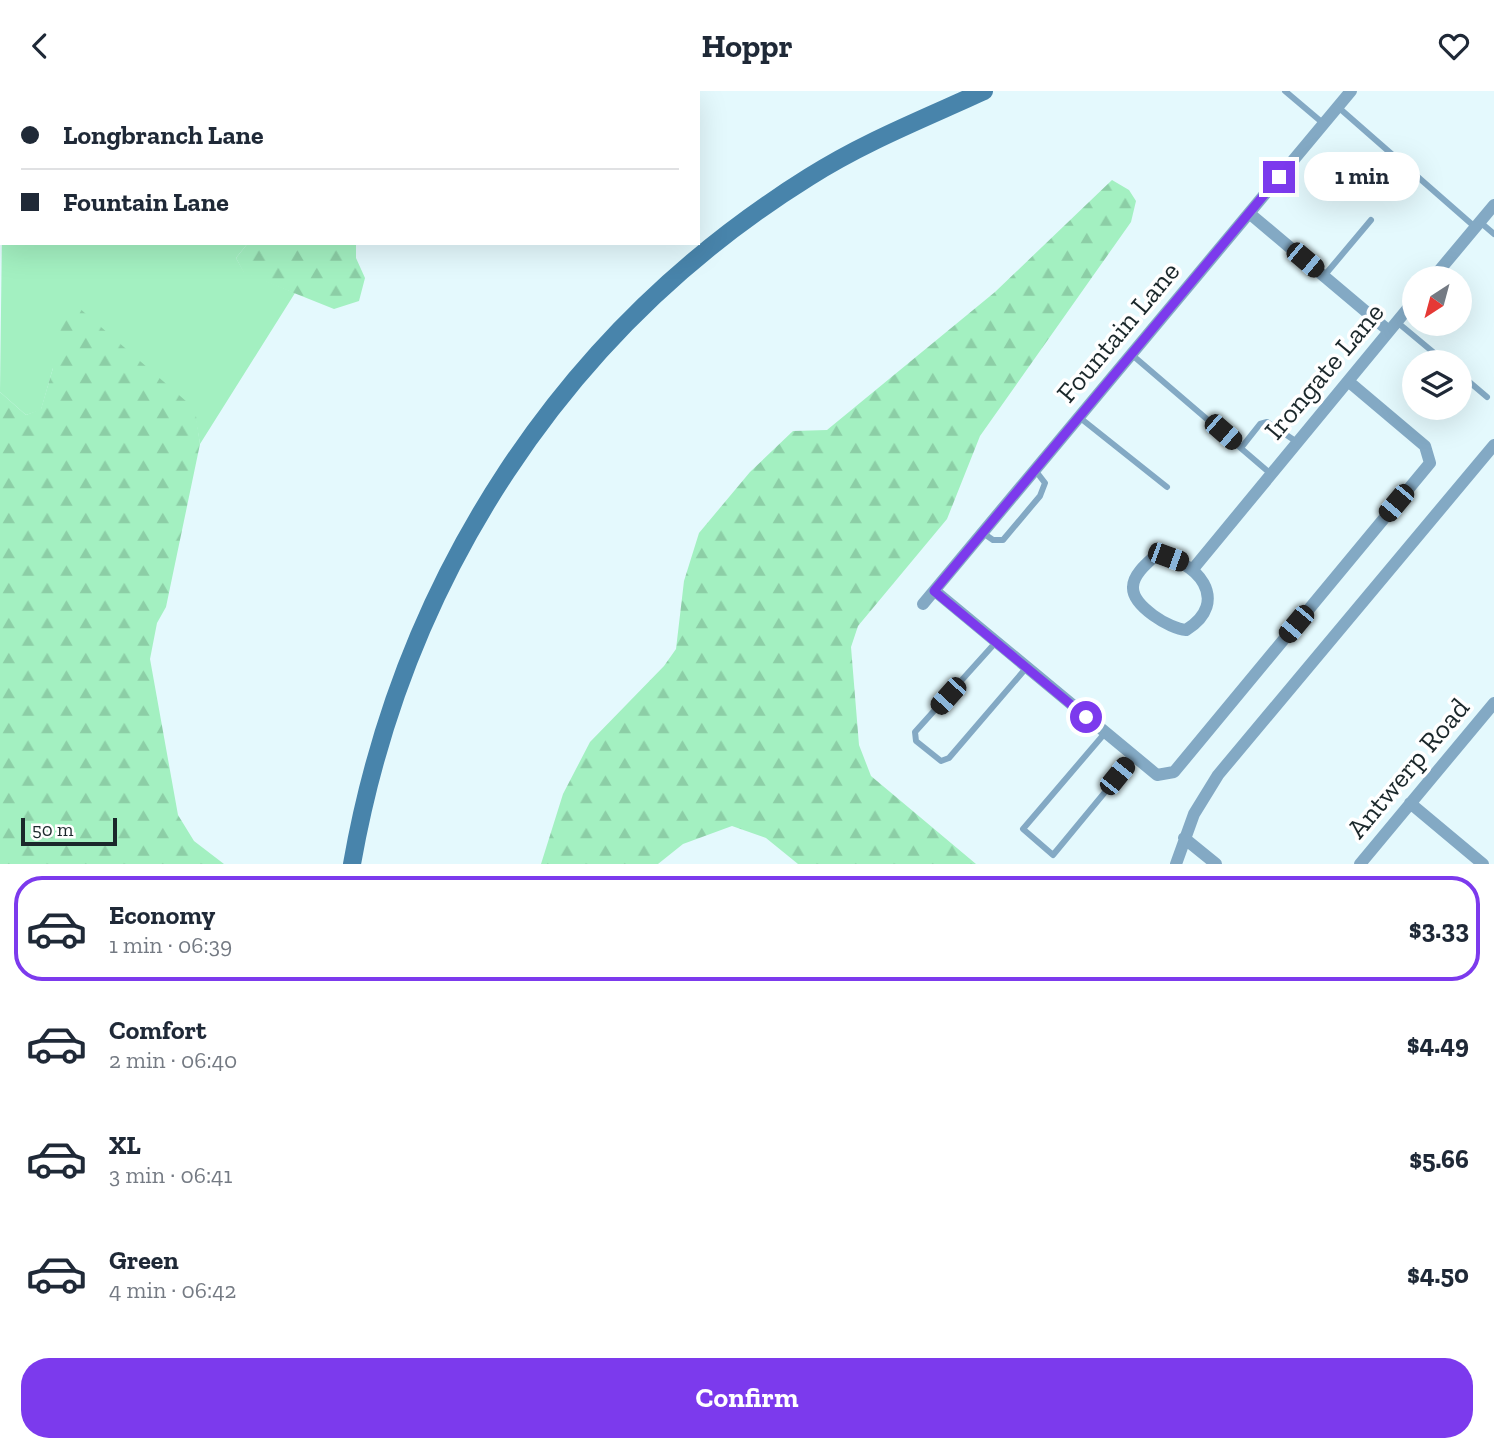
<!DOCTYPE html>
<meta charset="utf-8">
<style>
:root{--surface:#fff;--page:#f6f6f7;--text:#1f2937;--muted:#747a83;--line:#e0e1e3;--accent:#7c3aed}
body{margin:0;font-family:"Zilla Slab",serif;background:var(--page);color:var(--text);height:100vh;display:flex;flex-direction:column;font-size:26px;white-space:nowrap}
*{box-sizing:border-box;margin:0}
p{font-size:23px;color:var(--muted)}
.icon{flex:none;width:38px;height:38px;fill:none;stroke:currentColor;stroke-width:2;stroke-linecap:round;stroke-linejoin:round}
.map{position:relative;height:773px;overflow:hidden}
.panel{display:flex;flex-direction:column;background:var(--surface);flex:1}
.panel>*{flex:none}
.hud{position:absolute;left:0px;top:0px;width:700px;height:154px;box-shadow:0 7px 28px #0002;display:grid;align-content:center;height:154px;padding:0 21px;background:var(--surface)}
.needle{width:46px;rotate:216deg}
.fabs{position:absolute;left:1402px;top:175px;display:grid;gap:14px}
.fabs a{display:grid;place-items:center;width:70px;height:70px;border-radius:50%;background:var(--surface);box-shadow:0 7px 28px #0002;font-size:35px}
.scale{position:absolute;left:21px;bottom:18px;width:96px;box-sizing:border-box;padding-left:7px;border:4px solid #1b282b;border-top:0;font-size:19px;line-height:24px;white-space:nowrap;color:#1b282b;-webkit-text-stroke:5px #fff;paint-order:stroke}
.end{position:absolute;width:32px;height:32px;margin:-16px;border:9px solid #7c3aed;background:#fff;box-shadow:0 0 0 4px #fff}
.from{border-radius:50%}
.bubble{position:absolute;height:49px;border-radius:24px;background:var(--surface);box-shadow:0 7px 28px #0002;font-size:23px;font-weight:700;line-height:49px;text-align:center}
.car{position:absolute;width:21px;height:42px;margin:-21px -10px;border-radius:9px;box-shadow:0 0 5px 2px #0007;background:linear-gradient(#222 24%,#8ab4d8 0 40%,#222 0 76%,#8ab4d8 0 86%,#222 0)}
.hud b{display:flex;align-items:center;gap:24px;height:66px;font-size:26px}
.hud b+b{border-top:2px solid var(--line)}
.hud i{width:18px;height:18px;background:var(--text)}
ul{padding:12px 0 0;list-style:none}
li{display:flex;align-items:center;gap:21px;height:105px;margin:0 14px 10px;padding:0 7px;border:4px solid transparent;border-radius:28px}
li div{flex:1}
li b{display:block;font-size:26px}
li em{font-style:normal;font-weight:700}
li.on{border-color:var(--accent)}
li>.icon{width:63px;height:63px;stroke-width:1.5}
.primary-button{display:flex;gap:14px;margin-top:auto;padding:14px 21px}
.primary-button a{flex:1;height:80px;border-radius:28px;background:var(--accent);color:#fff;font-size:28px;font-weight:700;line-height:80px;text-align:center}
header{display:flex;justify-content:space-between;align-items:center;height:91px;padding:0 21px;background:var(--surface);font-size:32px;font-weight:700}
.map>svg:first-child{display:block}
.green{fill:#a3f0c1}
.forest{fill:url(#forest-firs)}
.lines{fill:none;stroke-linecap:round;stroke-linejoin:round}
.lane{stroke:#83a9c4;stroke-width:6}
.street{stroke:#83a9c4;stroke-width:12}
.secondary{stroke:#4884ab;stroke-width:18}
.route{stroke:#7c3aed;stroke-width:9}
.labels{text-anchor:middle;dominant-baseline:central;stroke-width:7;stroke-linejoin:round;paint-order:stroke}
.street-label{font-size:28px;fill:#1b282b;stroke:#fff}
</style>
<header><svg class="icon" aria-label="back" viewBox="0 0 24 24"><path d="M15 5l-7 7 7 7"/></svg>Hoppr<svg class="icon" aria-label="heart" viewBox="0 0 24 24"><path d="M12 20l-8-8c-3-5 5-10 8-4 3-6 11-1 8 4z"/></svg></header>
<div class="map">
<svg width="1494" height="773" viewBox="0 0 1494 773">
<defs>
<pattern id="forest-firs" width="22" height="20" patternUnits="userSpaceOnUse" patternTransform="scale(1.75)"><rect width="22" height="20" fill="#a3f0c1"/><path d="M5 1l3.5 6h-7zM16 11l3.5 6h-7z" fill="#8ccea6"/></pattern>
</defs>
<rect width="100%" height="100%" fill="#e4f9fd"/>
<path class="green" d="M2 141V152H248L236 167 244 181 295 202 200 353 194 318 53 277 41 319 26 324 0 301Z"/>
<path class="forest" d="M0 0H97L2 2 0 143Z
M173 0H463L175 2Z
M1112 89 1129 99 1136 110 1131 131 980 345 947 428 858 535 851 556 859 654 871 685 976 773H798L766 747 732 735 683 753 658 773H541L563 703 590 651 664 575 676 558 684 490 699 442 750 381 793 340 827 339 995 201Z
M248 152H356V167L365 187 359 210 334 218 244 182 236 167Z
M65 215 78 216 195 318 200 353 166 516 157 532 150 568 178 724 194 750 224 773H0V301L26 324 41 318 53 277Z"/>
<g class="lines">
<path class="lane" d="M1285 0 1324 33
M1338 16 1475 136
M1480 131 1494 143
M1324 185 1371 129
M1397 231 1445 271
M1131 263 1271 383
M1460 283 1487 306
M1079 326 1167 396
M1241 357 1260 333 1267 331 1297 351
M983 442 993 449H1003L1040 405 1045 392 1035 379
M996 551 915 641 916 650 941 670 949 667 1027 576
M1105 642 1023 738 1053 764 1134 666"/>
<path class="street" d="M1249 122 1389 240
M1433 187 1494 114
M1155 465C1197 467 1232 511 1186 539 1170 538 1132 515 1133 496 1133 484 1146 473 1155 465Z
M1193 478 1414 210
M935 500 1157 684 1174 681 1430 372 1425 355 1348 290
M923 513 1351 0
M1410 712 1483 773
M1184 747 1216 773
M1176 773 1194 723 1218 684 1494 354
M1360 773 1494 612"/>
<path class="secondary" d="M352 773C402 489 562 240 809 86 864 51 925 27 984 0"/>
</g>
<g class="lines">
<path class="route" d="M1086 626 934 500 1279 86"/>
</g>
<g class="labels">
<g class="street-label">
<text transform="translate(1118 241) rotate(-50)">Fountain Lane</text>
<text transform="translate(1324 280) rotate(-50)">Irongate Lane</text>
<text transform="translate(1408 677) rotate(-50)">Antwerp Road</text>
</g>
</g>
</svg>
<div class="fabs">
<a><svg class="needle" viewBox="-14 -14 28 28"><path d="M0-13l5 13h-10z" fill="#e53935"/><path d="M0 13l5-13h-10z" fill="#747a83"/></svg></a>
<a><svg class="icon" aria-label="layers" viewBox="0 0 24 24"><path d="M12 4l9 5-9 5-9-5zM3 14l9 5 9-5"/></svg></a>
</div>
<div class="scale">50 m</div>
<i class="end from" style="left:1086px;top:626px"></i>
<i class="end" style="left:1279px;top:86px"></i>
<div class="bubble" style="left:1304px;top:61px;width:116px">1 min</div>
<i class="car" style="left:1305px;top:169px;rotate:130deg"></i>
<i class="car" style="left:1223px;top:341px;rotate:131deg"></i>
<i class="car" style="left:1396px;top:412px;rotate:220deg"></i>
<i class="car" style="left:1168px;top:466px;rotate:110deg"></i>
<i class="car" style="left:1296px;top:533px;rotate:220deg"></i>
<i class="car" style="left:948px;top:605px;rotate:222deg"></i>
<i class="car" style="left:1117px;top:685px;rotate:39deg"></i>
<div class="hud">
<b><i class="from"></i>Longbranch Lane</b>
<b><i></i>Fountain Lane</b>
</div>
</div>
<section class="panel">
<ul>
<li class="on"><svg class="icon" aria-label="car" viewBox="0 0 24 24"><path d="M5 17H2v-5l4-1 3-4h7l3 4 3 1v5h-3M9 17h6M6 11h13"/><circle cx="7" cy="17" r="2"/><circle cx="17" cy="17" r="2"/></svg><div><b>Economy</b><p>1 min · 06:39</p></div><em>$3.33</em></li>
<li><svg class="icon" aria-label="car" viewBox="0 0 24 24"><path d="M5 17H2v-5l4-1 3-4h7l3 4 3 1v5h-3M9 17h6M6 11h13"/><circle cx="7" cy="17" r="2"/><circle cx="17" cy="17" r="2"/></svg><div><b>Comfort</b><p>2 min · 06:40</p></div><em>$4.49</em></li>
<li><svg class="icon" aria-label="car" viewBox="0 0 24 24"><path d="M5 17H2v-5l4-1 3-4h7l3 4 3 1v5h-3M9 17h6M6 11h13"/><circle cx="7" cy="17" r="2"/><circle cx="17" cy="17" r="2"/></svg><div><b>XL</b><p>3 min · 06:41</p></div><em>$5.66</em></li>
<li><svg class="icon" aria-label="car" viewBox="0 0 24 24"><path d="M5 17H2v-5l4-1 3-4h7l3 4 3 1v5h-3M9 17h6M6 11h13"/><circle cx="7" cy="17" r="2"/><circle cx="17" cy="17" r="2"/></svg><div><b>Green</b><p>4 min · 06:42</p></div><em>$4.50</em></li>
</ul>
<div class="primary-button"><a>Confirm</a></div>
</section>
